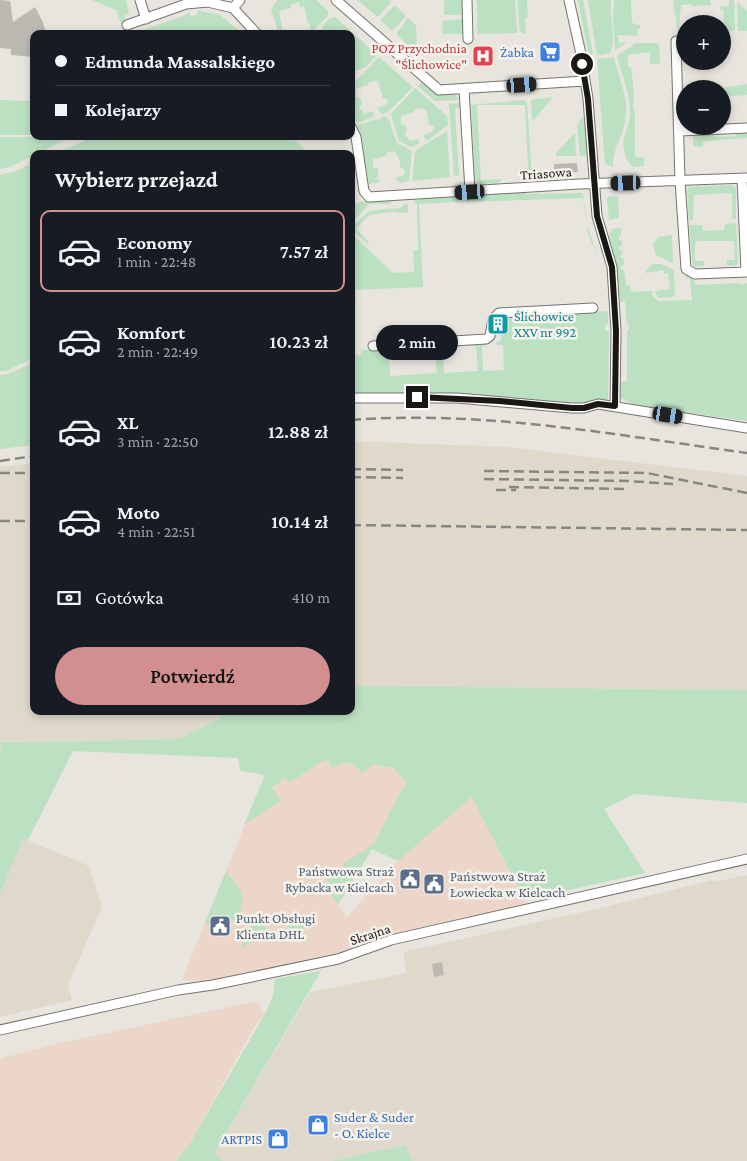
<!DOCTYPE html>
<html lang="pl">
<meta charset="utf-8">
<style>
:root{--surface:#171b24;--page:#242831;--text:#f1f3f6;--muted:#9ea1a6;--line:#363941;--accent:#d1908f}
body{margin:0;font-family:"Crimson Pro",serif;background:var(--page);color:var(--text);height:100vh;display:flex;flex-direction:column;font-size:19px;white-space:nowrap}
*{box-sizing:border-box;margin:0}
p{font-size:16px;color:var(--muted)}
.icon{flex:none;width:28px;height:28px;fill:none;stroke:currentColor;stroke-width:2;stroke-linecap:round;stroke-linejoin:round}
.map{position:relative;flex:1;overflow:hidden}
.panel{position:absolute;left:30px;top:150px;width:325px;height:565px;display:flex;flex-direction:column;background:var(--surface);border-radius:10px;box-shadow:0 2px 8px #0003}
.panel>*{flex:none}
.banner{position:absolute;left:30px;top:30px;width:325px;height:110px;border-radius:10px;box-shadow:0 2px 8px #0003;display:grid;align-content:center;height:110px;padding:0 25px;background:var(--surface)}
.tools{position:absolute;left:676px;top:15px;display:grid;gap:10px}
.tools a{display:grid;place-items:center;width:55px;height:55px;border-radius:50%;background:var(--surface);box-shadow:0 2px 8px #0003;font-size:25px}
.end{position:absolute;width:22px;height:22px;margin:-11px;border:6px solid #191815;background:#fff;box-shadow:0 0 0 2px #fff}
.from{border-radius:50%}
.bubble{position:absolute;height:35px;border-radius:18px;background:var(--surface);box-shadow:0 2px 8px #0003;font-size:16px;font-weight:600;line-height:35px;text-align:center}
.car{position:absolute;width:15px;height:30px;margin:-15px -8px;border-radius:6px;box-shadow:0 0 4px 1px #0007;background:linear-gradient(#222 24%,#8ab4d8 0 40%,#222 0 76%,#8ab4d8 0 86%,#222 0)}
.banner b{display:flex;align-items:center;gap:18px;height:48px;font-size:19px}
.banner b+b{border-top:1px solid var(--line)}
.banner i{width:12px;height:12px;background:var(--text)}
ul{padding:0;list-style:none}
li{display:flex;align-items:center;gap:15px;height:82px;margin:0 10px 8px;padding:0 15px;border:2px solid transparent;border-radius:10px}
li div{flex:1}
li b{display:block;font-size:19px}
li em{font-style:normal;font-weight:600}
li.current{border-color:var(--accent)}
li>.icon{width:45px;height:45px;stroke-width:1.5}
h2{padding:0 25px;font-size:22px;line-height:60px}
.pay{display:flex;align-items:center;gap:12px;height:55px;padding:0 25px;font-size:19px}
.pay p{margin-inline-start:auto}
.cta{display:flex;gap:10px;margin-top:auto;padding:10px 25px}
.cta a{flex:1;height:58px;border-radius:30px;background:var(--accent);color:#111;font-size:20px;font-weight:600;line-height:58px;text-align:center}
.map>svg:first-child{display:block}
.commercial{fill:#ecd6c9}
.built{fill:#dfd9cc}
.green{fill:#bce0c2}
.building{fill:#bbb9b2}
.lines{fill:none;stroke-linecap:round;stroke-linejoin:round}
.minor-casing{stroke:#75736d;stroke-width:11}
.minor{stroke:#fff;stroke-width:9}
.rail{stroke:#888681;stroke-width:2.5;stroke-dasharray:10 5;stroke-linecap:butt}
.route{stroke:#191815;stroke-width:6}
.labels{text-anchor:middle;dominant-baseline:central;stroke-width:5;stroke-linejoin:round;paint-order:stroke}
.health-label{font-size:14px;fill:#be3a42;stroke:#f5f2eb;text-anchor:end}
.shop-label{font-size:14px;fill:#366cbe;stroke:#f5f2eb;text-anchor:end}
.street-label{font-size:14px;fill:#191815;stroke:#f5f2eb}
.culture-label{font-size:14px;fill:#0d838f;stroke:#f5f2eb;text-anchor:start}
.service-label{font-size:14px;fill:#4e5e75;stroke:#f5f2eb;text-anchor:start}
</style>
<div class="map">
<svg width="747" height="1161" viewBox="0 0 747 1161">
<rect width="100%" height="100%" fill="#e7e5de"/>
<path class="commercial" d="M315 757 393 768 407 783 400 792 372 849 338 905 347 917 399 860 472 797 528 909 349 955 241 975 201 981 182 980 265 775Z
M257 1001 265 1014 253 1029 189 1145 176 1161H0V1060L2 1058 61 1043Z"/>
<path class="built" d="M351 441 508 447 747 476V690L351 686Z
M34 463V711H222L221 718 179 739 1 743 2 751 0 752V467Z
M23 838 89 866 102 907 68 985 72 1000 0 1017V894Z
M747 875V1161H413L404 1145 332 1161H223L214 1153 310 992 407 973 403 952 605 907 713 880 714 882Z"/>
<path class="green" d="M92 0H126L129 14 124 16 130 34H125L116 10Z
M277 0H316L328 11V16L310 34H300L310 29V24H308L304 6 300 7 299 2 290 5 291 8 279 11 283 32 279 34 271 10Z
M357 0H389L391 2 378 17Z
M444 0H463L464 15H444Z
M477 0H515L517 33 477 34Z
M517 0H527L528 17 525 18 526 34 520 32Z
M578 0H583L593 54 589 56Z
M588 0H611C609 15 617 42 610 53L597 56Z
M614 0H631L632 23 640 25V28L638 29 637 36 618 35 619 43 628 42 615 50 613 17Z
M673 0H710L711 5 692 6 691 4 681 5 679 27H685V34L678 32C677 21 674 12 673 0Z
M729 0H734L735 30 723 32 722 24 715 23H724L723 10H720V7L729 6Z
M737 2 747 11V31H739L738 29Z
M395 5 406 16 392 31 380 20Z
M188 9 190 16 197 15V12L200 11 220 15 243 34H131L188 14Z
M335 17 377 55 365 68 351 72V34H321C322 25 326 19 335 17Z
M408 18 416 25 417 50H413L398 36 397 33Z
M464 19V34H443L442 21Z
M636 43H657L659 46 660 64H650V52L628 55V67H631L634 94 633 107 635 113V157L644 158V166L632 167C613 139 632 134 630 107 629 90 621 73 617 56Z
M379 57 413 87 388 112 382 114 377 108 386 105 388 102 387 99 383 98 378 81 369 82 368 85 356 89V97L360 98 362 104 359 107 360 110H362L364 114 373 111 374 117 356 123 351 107V86Z
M614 57C618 76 628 95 626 115 625 134 612 148 613 167L605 164 597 59Z
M422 82 437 94 455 95 460 100 435 101 418 86Z
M747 84V95L723 97 722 89H715Z
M415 88 447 116 448 125 427 141 423 135 432 132 434 129 433 126 429 125 427 112 423 108 415 109 414 112 401 116V124L405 125 407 131 405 134 406 137H408L409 141 419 139V144L411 147 399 141 391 114Z
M553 97 533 121 532 120 531 100Z
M0 100 34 101V135H0Z
M524 100 527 103 532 179 530 181 522 180 521 169 528 168 525 105H477L481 180 502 179 499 183 481 184 475 179 471 105Z
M461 103 460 107 455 108 459 175 454 176 449 104Z
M385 116 389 120 397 143 412 151 409 181 399 183 395 178 404 175 405 172 404 169 400 168V161L395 151 386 153V156L373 159V168H377L379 174 376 177 380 182 369 184 358 125 377 119 380 121V118Z
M582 117H584L587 155 580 156 577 125Z
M747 130V138L703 141V147L693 146V135L713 132V137L736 136V131Z
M447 131 450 177 412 181 415 151Z
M575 133 576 156H556V153Z
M147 136H277L291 142 292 140C300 143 303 147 307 154H54L86 140Z
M0 137H71L10 167 0 169Z
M34 163V358L6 371H0V175L13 172Z
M733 185 736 189V219H732V195L730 193 694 195 693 220 689 221 687 190 689 187Z
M526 192V194L583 193 587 225 598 257 588 234 583 198 466 202 465 196Z
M458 195 459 202 419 204 423 287 353 290 358 304 351 292V233L393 273 414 272 413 251 418 250 417 204 414 200Z
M609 196H618L619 218 609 220 607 199Z
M390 199 391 204H369L351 224V211L354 209V205L360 202Z
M405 204H408V213L391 212 369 215 356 229 369 242 368 244 352 230 353 226 369 211 400 208Z
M736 223 738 264 734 266 726 265 727 260H735L734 241H697L695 243V261H704V266H693L689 225H702L703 231 724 230 725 224Z
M621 228V236H619V240L622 241V246L619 247 620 251 623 250 620 258H624V265L621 266V269L624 270 626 285H629L632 292 652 291 653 296 658 301 692 300 690 279 685 278 686 275 694 278 695 285 740 283V285L747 283V421L633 405 621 398 620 383 627 381V331L629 330V325L627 324 625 302H621L618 299 616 261 608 238 609 233 612 232 611 229Z
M672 235 673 263 656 255 653 244 658 237Z
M652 264H661L674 270 675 293 673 297 659 298 656 294 655 291 670 289 668 273H664L663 270 645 273Z
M605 311 608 313V324L605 325V331H609V335L608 403 582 404 438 394H351V352L360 356 362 350 378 349V353L384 352 385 359H389L390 376 437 373 435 348H429L440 345 442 347 444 373 478 371 476 346 470 345 487 343 489 345 482 346 483 371 504 370 503 345H497L496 342 501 340V322L496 321 501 317Z
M34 363V445L0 449V375L7 374Z
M351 686 747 690V803L634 794 604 809 645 873 524 900 472 797 398 861 372 849 338 905 326 885 328 883 325 875 329 874 333 879 346 870 343 864 374 844 400 792 407 783 393 768 373 765 362 773C352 760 345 761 332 768L326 759 289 783 286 778 272 787 280 801 244 825 265 775 240 771 238 758 73 751 28 840 23 839 0 894V752L2 751 0 743 179 739 221 718 222 711H351Z
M226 871C242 891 247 896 237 920H229L216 916 212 926 205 923Z
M294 911 307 928 246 944V948H241L253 923 262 922 272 936 299 921Z
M321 971 214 1153 223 1161H176L189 1145 265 1014 273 996 275 979Z
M405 1145 413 1161H332Z"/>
<path class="building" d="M0 0 10 1 13 22 35 7 43 22 46 34H34V57L11 55V49L0 48Z
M577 163 578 172 554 174V164Z
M442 962 444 975 434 977 432 964Z"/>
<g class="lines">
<g class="minor-casing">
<path id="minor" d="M140 0 146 19
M336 0 439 90 585 81
M467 0 468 39
M569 0 581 54 588 99 597 216 612 267 616 331 615 406
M233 8 240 0
M127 25 186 4 208 2 233 8 257 34
M676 41 680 181 686 269 695 274 747 272
M464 89 470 191
M351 127 356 137 364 191 369 197 579 184 747 178
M680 131 747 128
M742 178 746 272
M373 346 486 339 490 336 493 319 499 313 593 308
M351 398H457L572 408H584L598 404 747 428
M0 1030 178 990 213 985 338 959 391 940 747 859"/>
</g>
<use href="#minor" class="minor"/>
<path class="rail" d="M351 420C484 410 616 435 747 453
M0 461 34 456
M351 469 403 470
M484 471 647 473 747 493
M0 473H34
M351 477 403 478
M484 479 628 481 673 484
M509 487 627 489
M496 490H516
M0 521H34
M351 525 747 530"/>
</g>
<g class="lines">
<path class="route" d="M417 397 500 401 572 408H584L598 404 615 406 616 331 612 267 597 216 588 99 582 64"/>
</g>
<defs>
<g id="supermarket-square" transform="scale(1.125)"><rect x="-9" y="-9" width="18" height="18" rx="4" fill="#3f7fe0" stroke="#f5f2eb"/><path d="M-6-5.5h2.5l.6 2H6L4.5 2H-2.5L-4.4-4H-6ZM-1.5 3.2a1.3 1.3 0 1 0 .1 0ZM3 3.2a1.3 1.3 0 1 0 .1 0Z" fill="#fff"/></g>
<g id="hospital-square" transform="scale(1.125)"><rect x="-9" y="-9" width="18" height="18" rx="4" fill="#e0444e" stroke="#f5f2eb"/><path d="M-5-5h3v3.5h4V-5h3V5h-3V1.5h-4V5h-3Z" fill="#fff"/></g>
<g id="building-square" transform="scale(1.125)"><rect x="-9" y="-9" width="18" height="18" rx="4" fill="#0f9aa8" stroke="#f5f2eb"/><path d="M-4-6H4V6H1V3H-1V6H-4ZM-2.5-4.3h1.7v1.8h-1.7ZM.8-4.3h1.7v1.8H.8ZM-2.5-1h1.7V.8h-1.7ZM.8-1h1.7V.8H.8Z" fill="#fff"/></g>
<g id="civic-square" transform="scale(1.125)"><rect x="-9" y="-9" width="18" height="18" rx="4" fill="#5c6f8a" stroke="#f5f2eb"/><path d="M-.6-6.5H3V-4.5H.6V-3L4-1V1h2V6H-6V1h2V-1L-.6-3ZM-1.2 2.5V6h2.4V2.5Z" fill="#fff"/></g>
<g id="shop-square" transform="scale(1.125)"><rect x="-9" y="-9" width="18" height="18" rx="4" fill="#3f7fe0" stroke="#f5f2eb"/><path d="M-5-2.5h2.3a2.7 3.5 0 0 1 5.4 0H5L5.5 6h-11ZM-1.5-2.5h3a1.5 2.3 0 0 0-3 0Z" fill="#fff"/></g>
</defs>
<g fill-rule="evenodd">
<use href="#supermarket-square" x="550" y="52"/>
<use href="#hospital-square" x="483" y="56"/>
<use href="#building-square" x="498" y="324"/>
<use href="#civic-square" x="410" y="879"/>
<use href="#civic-square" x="434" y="884"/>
<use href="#civic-square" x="220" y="926"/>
<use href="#shop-square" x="318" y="1125"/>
<use href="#shop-square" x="278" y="1139"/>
</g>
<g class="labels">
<g class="health-label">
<text x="467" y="48">POZ Przychodnia<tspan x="467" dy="16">"Ślichowice"</tspan></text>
</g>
<g class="shop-label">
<text x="534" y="52">Żabka</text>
<text x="334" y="1117" text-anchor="start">Suder &amp; Suder<tspan x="334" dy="16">- O. Kielce</tspan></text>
<text x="262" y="1139">ARTPIS</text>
</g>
<g class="street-label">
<text transform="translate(546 173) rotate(-4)">Triasowa</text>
<text transform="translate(370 934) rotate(-18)">Skrajna</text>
</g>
<g class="culture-label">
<text x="514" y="316">Ślichowice<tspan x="514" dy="16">XXV nr 992</tspan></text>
</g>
<g class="service-label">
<text x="394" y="871" text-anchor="end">Państwowa Straż<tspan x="394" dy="16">Rybacka w Kielcach</tspan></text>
<text x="450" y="876">Państwowa Straż<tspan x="450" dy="16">Łowiecka w Kielcach</tspan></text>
<text x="236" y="918">Punkt Obsługi<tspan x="236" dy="16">Klienta DHL</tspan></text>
</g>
</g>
</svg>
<div class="tools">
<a>+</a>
<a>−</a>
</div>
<i class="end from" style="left:582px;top:64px"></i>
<i class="end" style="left:417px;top:397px"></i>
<div class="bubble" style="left:376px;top:325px;width:82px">2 min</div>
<i class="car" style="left:522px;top:85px;rotate:86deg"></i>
<i class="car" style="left:626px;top:183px;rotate:268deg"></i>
<i class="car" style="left:470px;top:192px;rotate:267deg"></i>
<i class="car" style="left:668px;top:415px;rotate:99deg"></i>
<div class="banner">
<b><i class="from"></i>Edmunda Massalskiego</b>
<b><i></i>Kolejarzy</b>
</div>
<section class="panel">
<h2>Wybierz przejazd</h2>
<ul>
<li class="current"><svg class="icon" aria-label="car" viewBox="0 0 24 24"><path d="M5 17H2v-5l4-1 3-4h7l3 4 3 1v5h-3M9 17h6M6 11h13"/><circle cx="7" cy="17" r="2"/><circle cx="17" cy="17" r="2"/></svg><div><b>Economy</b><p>1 min · 22:48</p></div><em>7.57 zł</em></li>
<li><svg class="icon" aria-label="car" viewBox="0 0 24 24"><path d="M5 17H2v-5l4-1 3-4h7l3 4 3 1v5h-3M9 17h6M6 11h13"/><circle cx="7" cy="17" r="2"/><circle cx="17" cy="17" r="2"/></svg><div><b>Komfort</b><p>2 min · 22:49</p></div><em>10.23 zł</em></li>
<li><svg class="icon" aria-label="car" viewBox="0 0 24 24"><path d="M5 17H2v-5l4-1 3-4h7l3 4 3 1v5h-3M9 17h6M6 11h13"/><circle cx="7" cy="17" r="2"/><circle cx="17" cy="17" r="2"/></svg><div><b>XL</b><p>3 min · 22:50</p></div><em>12.88 zł</em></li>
<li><svg class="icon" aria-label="car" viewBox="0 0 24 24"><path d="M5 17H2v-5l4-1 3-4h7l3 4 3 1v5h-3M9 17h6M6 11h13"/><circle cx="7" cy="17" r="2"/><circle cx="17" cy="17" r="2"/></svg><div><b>Moto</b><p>4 min · 22:51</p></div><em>10.14 zł</em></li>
</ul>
<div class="pay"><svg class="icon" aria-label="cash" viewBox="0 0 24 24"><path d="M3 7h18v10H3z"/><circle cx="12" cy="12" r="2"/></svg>Gotówka<p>410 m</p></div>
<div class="cta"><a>Potwierdź</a></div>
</section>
</div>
